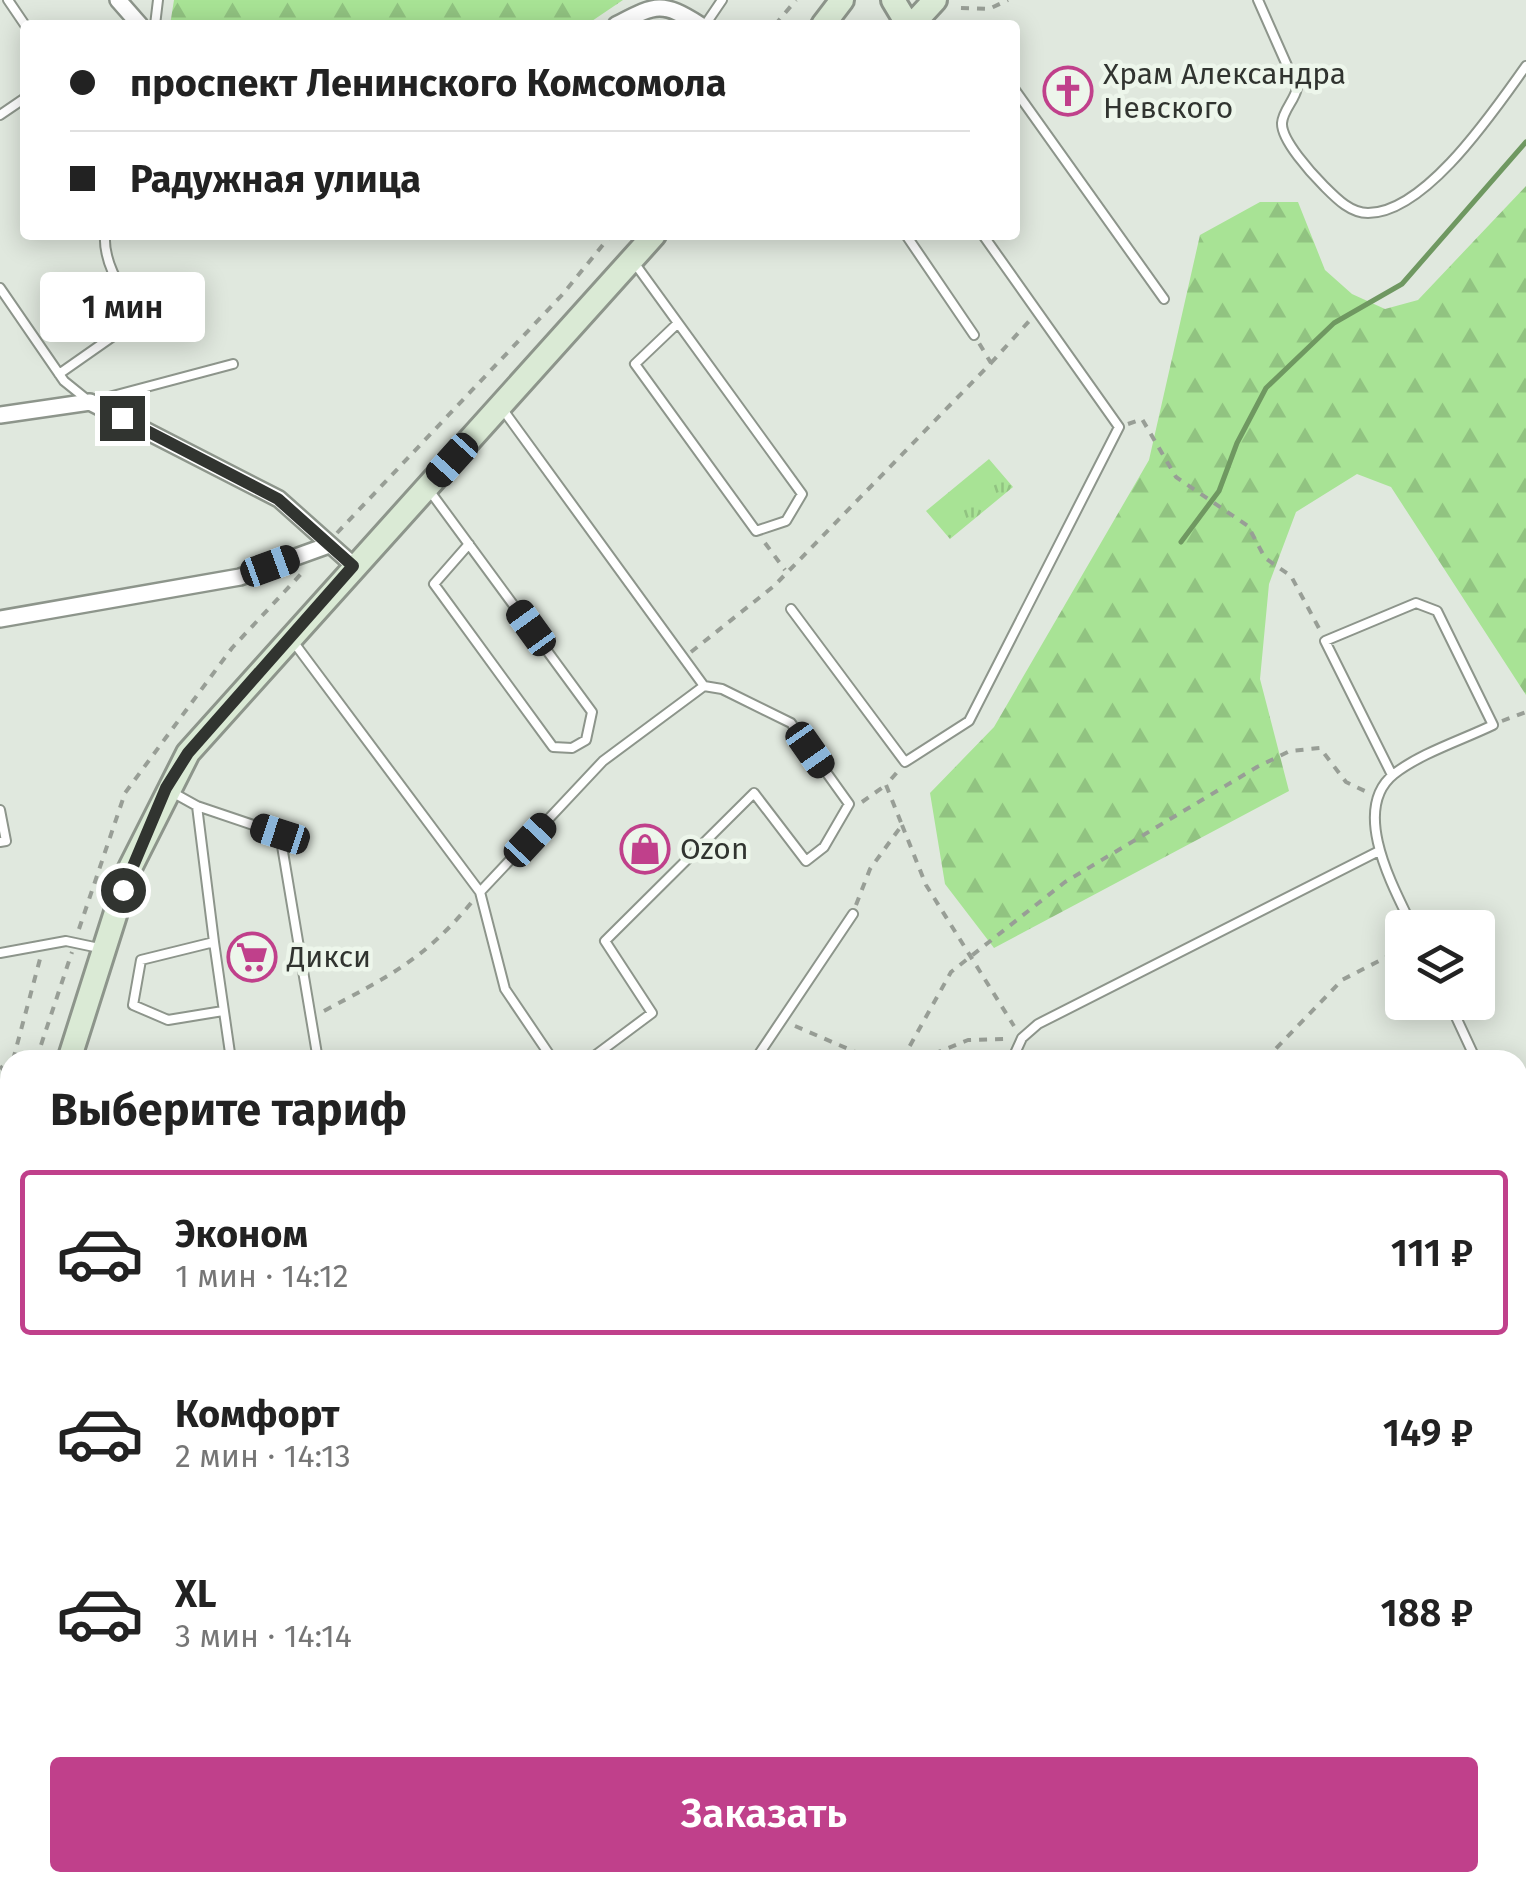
<!DOCTYPE html>
<html lang="ru">
<meta charset="utf-8">
<style>
:root{--surface:#fff;--page:#f2f2f2;--text:#222;--muted:#767676;--line:#e0e0e0;--accent:#c0408b}
body{margin:0;font-family:"Fira Sans",sans-serif;background:var(--page);color:var(--text);height:100vh;display:flex;flex-direction:column;font-size:38px;white-space:nowrap}
*{box-sizing:border-box;margin:0}
p{font-size:32px;color:var(--muted)}
.icon{flex:none;width:55px;height:55px;fill:none;stroke:currentColor;stroke-width:2;stroke-linecap:round;stroke-linejoin:round}
.map{position:relative;flex:1;overflow:hidden}
.panel{position:absolute;left:0px;top:1050px;width:1528px;height:842px;display:flex;flex-direction:column;background:var(--surface);border-radius:30px 30px 0 0;box-shadow:0 5px 25px #0003}
.panel>*{flex:none}
.top-card{position:absolute;left:20px;top:20px;width:1000px;height:220px;border-radius:10px;box-shadow:0 5px 25px #0003;display:grid;align-content:center;height:220px;padding:0 50px;background:var(--surface)}
.controls{position:absolute;left:1385px;top:910px;display:grid;gap:20px}
.controls a{display:grid;place-items:center;width:110px;height:110px;border-radius:10px;background:var(--surface);box-shadow:0 5px 25px #0003;font-size:50px}
.end{position:absolute;width:45px;height:45px;margin:-22px;border:12px solid #313430;background:#fff;box-shadow:0 0 0 5px #fff}
.from{border-radius:50%}
.bubble{position:absolute;height:70px;border-radius:10px;background:var(--surface);box-shadow:0 5px 25px #0003;font-size:32px;font-weight:600;line-height:70px;text-align:center}
.car{position:absolute;width:30px;height:60px;margin:-30px -15px;border-radius:12px;box-shadow:0 0 8px 2px #0007;background:linear-gradient(#222 24%,#8ab4d8 0 40%,#222 0 76%,#8ab4d8 0 86%,#222 0)}
.top-card b{display:flex;align-items:center;gap:35px;height:95px;font-size:38px}
.top-card b+b{border-top:2px solid var(--line)}
.top-card i{width:25px;height:25px;background:var(--text)}
ul{padding:0;list-style:none}
li{display:flex;align-items:center;gap:30px;height:165px;margin:0 20px 15px;padding:0 30px;border:5px solid transparent;border-radius:10px}
li div{flex:1}
li b{display:block;font-size:38px}
li em{font-style:normal;font-weight:600}
li.selected{border-color:var(--accent)}
li>.icon{width:90px;height:90px;stroke-width:1.5}
h2{padding:0 50px;font-size:45px;line-height:120px}
.button{display:flex;gap:20px;margin-top:auto;padding:20px 50px}
.button a{flex:1;height:115px;border-radius:10px;background:var(--accent);color:#fff;font-size:40px;font-weight:600;line-height:115px;text-align:center}
.map>svg:first-child{display:block}
.forest{fill:url(#forest-firs)}
.park{fill:url(#park-tufts)}
.lines{fill:none;stroke-linecap:round;stroke-linejoin:round}
.stream{stroke:#6f9861;stroke-width:5}
.lane-casing{stroke:#8d958b;stroke-width:12}
.street-casing{stroke:#8d958b;stroke-width:20}
.secondary-casing{stroke:#8d958b;stroke-width:28}
.path{stroke:#989e96;stroke-width:4;stroke-dasharray:8 8;stroke-linecap:butt}
.lane{stroke:#fff;stroke-width:8}
.street{stroke:#fff;stroke-width:15}
.secondary{stroke:#daead5;stroke-width:22}
.route{stroke:#313430;stroke-width:12}
.labels{text-anchor:middle;dominant-baseline:central;stroke-width:9;stroke-linejoin:round;paint-order:stroke}
.poi-label{font-size:30px;fill:#313430;stroke:#edf6eb;text-anchor:start}
</style>
<div class="map">
<svg width="1526" height="1891" viewBox="0 0 1526 1891">
<defs>
<pattern id="forest-firs" width="22" height="20" patternUnits="userSpaceOnUse" patternTransform="scale(2.5)"><rect width="22" height="20" fill="#a8e395"/><path d="M5 1l3.5 6h-7zM16 11l3.5 6h-7z" fill="#91c381"/></pattern>
<pattern id="park-tufts" width="24" height="20" patternUnits="userSpaceOnUse" patternTransform="scale(2.5)"><rect width="24" height="20" fill="#a8e395"/><path d="M3 7l-1-3M5 7V3M7 7l1-3M15 17l-1-3M17 17v-4M19 17l1-3" fill="none" stroke="#91c381"/></pattern>
</defs>
<rect width="100%" height="100%" fill="#e0e8de"/>
<path class="forest" d="M174 0H623L586 25H170Z
M1526 186V695L1391 487 1357 474 1296 512 1269 584 1260 679 1289 791 994 948 945 884 930 793 994 727 1149 460 1200 235 1260 202H1298L1325 270 1352 294 1385 309 1418 300Z"/>
<path class="park" d="M989 459 1013 487 950 539 926 511Z
M1518 1699 1526 1716V1760L1518 1764Z"/>
<g class="lines">
<path class="stream" d="M1181 542 1219 491 1237 443 1266 388 1334 323 1402 284 1526 142"/>
<g class="lane-casing">
<path id="lane" d="M8 0 25 25
M1258 0 1297 88C1295 100 1283 110 1282 123 1281 140 1312 174 1324 186 1336 198 1350 213 1368 213 1426 213 1495 109 1526 66
M155 25 158 0
M705 25 722 0
M1015 90 1164 299
M0 115 25 98
M906 235 974 335
M633 261 802 494 786 521 756 531 635 364 678 323
M0 288 64 381 90 402 233 364
M59 374 139 318C124 293 103 265 105 235
M501 407 704 686 603 761 480 892 505 989 553 1060
M429 490 592 712 586 740 572 748 553 747 434 584 469 544
M791 609 905 762 969 721 1119 427 983 235
M292 640 480 892
M1392 775 1325 641 1416 603 1437 611 1493 725C1462 740 1421 753 1394 774 1349 810 1395 890 1413 928
M170 791 197 806 280 834 318 1060
M197 806 214 942
M0 810 6 841 0 842
M0 953 66 941 99 948
M1449 1002 1476 1060
M223 1011 168 1020 133 1005 141 960 214 942 231 1060
M589 1060 652 1013 605 941 754 793 806 861 824 847 849 804 791 723 722 689 704 686
M755 1060 853 914
M1012 1060 1022 1038 1038 1024 1377 852
M1518 1148 1526 1166
M0 1164 10 1162
M0 1469 10 1467
M1518 1501 1526 1497
M0 1554 10 1524
M1518 1570 1526 1587
M0 1642 10 1648
M53 1882 55 1891
M126 1882 127 1891
M329 1882 330 1891
M470 1882 471 1891
M663 1891 666 1882
M833 1891 847 1882
M1319 1891 1336 1882
M1450 1891 1452 1882"/>
</g>
<g class="street-casing">
<path id="street" d="M118 0 140 25
M616 25C655 5 661 0 700 25
M0 415 90 402 279 499 353 565
M0 619 240 577 329 545"/>
</g>
<g class="secondary-casing">
<path id="secondary" d="M893 0 908 25
M823 25 842 0
M912 25 935 0
M69 1060 130 868 188 753 654 235
M0 1283 10 1250"/>
</g>
<path class="path" d="M961 8 989 9 1008 0
M775 25 796 0
M991 363 1031 319
M1128 424 1142 419 1176 477 1248 526 1265 558 1291 576 1321 632
M337 533 562 295 611 235
M765 543 785 570
M691 652 774 586 991 363 979 343
M1502 721 1526 712
M862 802 886 785
M902 825 926 885 1014 1026
M856 905 870 869 902 825 886 785 899 770
M79 929 125 793 232 648 301 574
M324 1011C387 977 424 960 471 903
M795 1026 874 1060
M13 1060 40 959
M36 1060 72 952
M902 1060 951 972 1065 882 1257 767 1290 751 1320 748 1346 782 1369 793
M919 1060 968 1040 1007 1039
M1265 1060 1342 980 1402 949
M0 1066 10 1077
M5 1151 10 1136
M1518 1350 1526 1367
M1518 1879 1526 1877
M532 1882 539 1891
M869 1882 874 1891
M963 1882 969 1891
M997 1882 1002 1891
M1228 1882 1240 1891
M1465 1888 1495 1882
M902 1891 903 1882
M1192 1891 1209 1882"/>
<use href="#lane" class="lane"/>
<use href="#street" class="street"/>
<use href="#secondary" class="secondary"/>
</g>
<g class="lines">
<path class="route" d="M122 418 278 499 353 566 188 753 166 788 123 890"/>
</g>
<defs>
<g id="church-ring" transform="scale(2.5)"><circle r="9.5" fill="#edf6eb" stroke="#c0408b" stroke-width="1.5"/><path d="M-1.2-6h2.4v3.5h3.3v2.4h-3.3V6h-2.4V-.1h-3.3v-2.4h3.3Z" fill="#c0408b"/></g>
<g id="shop-ring" transform="scale(2.5)"><circle r="9.5" fill="#edf6eb" stroke="#c0408b" stroke-width="1.5"/><path d="M-5-2.5h2.3a2.7 3.5 0 0 1 5.4 0H5L5.5 6h-11ZM-1.5-2.5h3a1.5 2.3 0 0 0-3 0Z" fill="#c0408b"/></g>
<g id="supermarket-ring" transform="scale(2.5)"><circle r="9.5" fill="#edf6eb" stroke="#c0408b" stroke-width="1.5"/><path d="M-6-5.5h2.5l.6 2H6L4.5 2H-2.5L-4.4-4H-6ZM-1.5 3.2a1.3 1.3 0 1 0 .1 0ZM3 3.2a1.3 1.3 0 1 0 .1 0Z" fill="#c0408b"/></g>
</defs>
<g fill-rule="evenodd">
<use href="#church-ring" x="1068" y="91"/>
<use href="#shop-ring" x="645" y="849"/>
<use href="#supermarket-ring" x="252" y="957"/>
</g>
<g class="labels">
<g class="poi-label">
<text x="1103" y="74">Храм Александра<tspan x="1103" dy="34">Невского</tspan></text>
<text x="680" y="849">Ozon</text>
<text x="287" y="957">Дикси</text>
</g>
</g>
</svg>
<div class="controls">
<a><svg class="icon" aria-label="layers" viewBox="0 0 24 24"><path d="M12 4l9 5-9 5-9-5zM3 14l9 5 9-5"/></svg></a>
</div>
<i class="end from" style="left:123px;top:890px"></i>
<i class="end" style="left:122px;top:418px"></i>
<div class="bubble" style="left:40px;top:272px;width:165px">1 мин</div>
<i class="car" style="left:452px;top:460px;rotate:222deg"></i>
<i class="car" style="left:270px;top:566px;rotate:70deg"></i>
<i class="car" style="left:531px;top:628px;rotate:324deg"></i>
<i class="car" style="left:810px;top:750px;rotate:145deg"></i>
<i class="car" style="left:280px;top:834px;rotate:288deg"></i>
<i class="car" style="left:530px;top:840px;rotate:43deg"></i>
<div class="top-card">
<b><i class="from"></i>проспект Ленинского Комсомола</b>
<b><i></i>Радужная улица</b>
</div>
<section class="panel">
<h2>Выберите тариф</h2>
<ul>
<li class="selected"><svg class="icon" aria-label="car" viewBox="0 0 24 24"><path d="M5 17H2v-5l4-1 3-4h7l3 4 3 1v5h-3M9 17h6M6 11h13"/><circle cx="7" cy="17" r="2"/><circle cx="17" cy="17" r="2"/></svg><div><b>Эконом</b><p>1 мин · 14:12</p></div><em>111 ₽</em></li>
<li><svg class="icon" aria-label="car" viewBox="0 0 24 24"><path d="M5 17H2v-5l4-1 3-4h7l3 4 3 1v5h-3M9 17h6M6 11h13"/><circle cx="7" cy="17" r="2"/><circle cx="17" cy="17" r="2"/></svg><div><b>Комфорт</b><p>2 мин · 14:13</p></div><em>149 ₽</em></li>
<li><svg class="icon" aria-label="car" viewBox="0 0 24 24"><path d="M5 17H2v-5l4-1 3-4h7l3 4 3 1v5h-3M9 17h6M6 11h13"/><circle cx="7" cy="17" r="2"/><circle cx="17" cy="17" r="2"/></svg><div><b>XL</b><p>3 мин · 14:14</p></div><em>188 ₽</em></li>
</ul>
<div class="button"><a>Заказать</a></div>
</section>
</div>
